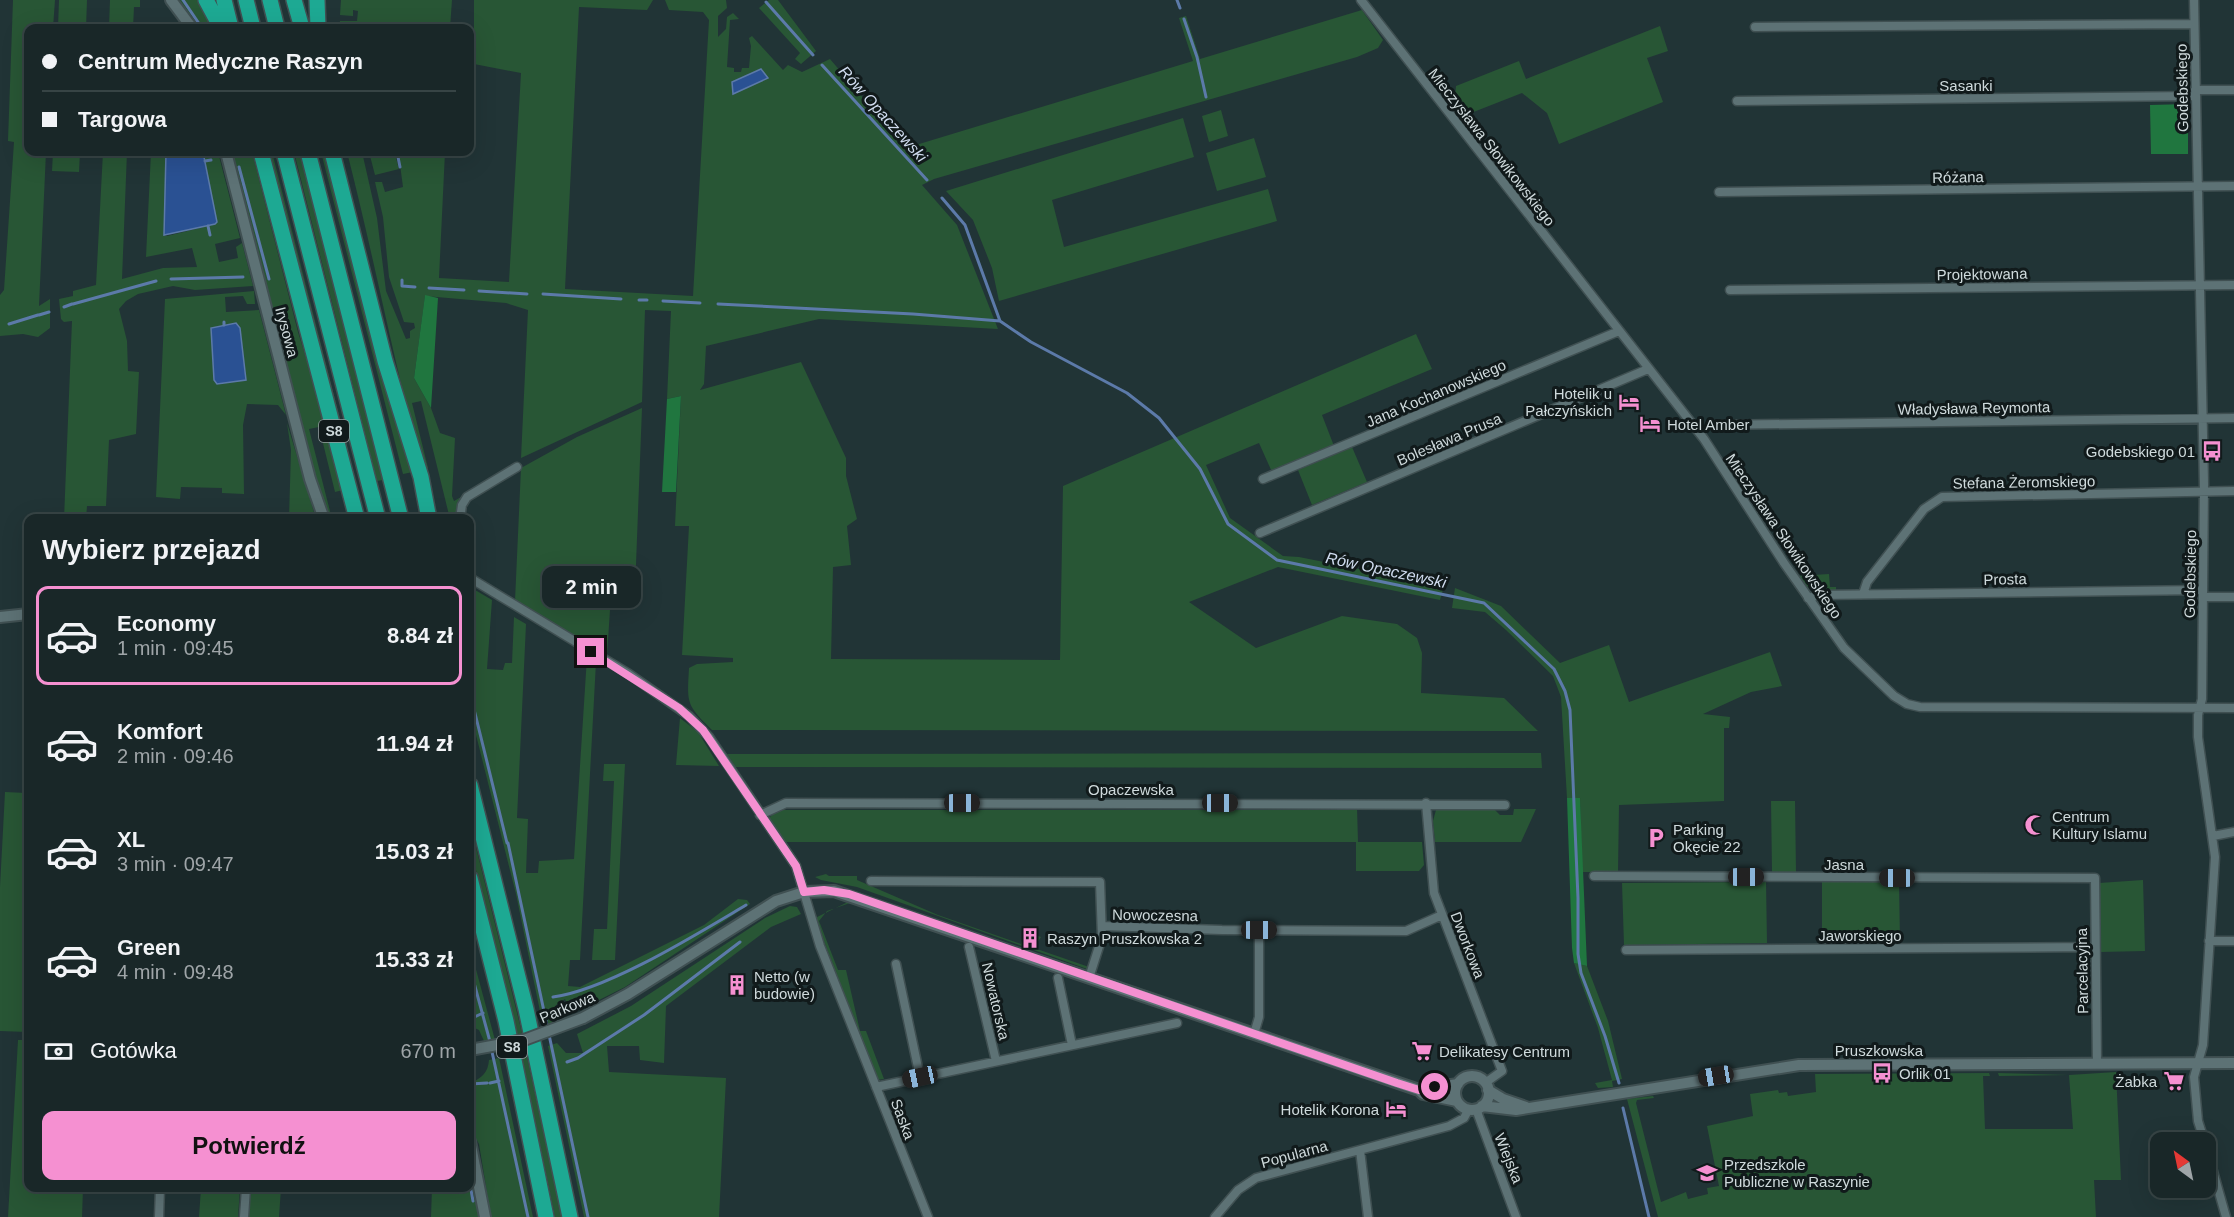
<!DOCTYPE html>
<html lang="pl">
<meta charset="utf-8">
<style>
:root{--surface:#192728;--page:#263334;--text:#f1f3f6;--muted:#9fa5a8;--line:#374445;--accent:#f590d1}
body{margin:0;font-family:Helvetica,sans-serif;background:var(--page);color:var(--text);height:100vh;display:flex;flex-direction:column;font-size:22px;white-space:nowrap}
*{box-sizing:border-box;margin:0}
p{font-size:20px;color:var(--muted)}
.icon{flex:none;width:33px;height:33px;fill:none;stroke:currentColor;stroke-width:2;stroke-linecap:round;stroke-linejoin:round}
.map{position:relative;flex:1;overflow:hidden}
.details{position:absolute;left:24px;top:514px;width:450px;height:678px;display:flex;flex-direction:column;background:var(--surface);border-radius:12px;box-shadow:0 6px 24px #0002,0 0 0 2px var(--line)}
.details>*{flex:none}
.hud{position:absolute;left:24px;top:24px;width:450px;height:132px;border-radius:12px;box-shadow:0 6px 24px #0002,0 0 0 2px var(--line);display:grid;align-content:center;height:132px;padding:0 18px;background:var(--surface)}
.needle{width:39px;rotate:327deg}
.tools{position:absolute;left:2150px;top:1132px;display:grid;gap:12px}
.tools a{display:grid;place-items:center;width:66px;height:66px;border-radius:12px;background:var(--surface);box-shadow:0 6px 24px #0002,0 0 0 2px var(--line);font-size:30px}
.end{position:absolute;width:27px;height:27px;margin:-14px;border:8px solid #f590d1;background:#111;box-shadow:0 0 0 3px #111}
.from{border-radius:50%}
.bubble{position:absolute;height:42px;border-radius:12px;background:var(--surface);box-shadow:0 6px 24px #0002,0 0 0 2px var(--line);font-size:20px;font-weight:800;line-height:42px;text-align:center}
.car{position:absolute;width:18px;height:36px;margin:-18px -9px;border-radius:8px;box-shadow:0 0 4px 2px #0007;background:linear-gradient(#222 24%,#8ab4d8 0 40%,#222 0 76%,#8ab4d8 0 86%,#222 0)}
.hud b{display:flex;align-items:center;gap:21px;height:57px;font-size:22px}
.hud b+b{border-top:2px solid var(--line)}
.hud i{width:15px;height:15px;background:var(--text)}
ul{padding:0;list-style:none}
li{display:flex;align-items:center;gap:18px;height:99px;margin:0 12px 9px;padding:0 6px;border:3px solid transparent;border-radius:12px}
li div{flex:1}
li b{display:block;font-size:22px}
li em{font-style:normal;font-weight:800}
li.on{border-color:var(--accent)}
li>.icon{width:54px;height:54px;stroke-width:1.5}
h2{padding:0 18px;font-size:27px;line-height:72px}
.pay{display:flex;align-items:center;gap:15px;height:66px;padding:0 18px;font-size:22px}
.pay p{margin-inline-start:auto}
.button{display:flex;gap:12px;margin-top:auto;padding:12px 18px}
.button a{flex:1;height:69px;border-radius:12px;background:var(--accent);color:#111;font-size:24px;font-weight:800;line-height:69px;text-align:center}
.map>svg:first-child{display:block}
.green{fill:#285635;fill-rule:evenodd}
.forest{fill:#20763f}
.water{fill:#2a5193;stroke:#5c7aa9;stroke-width:1.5}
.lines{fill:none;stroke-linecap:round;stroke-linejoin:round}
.stream{stroke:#5c7aa9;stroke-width:3}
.minor-casing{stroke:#405052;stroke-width:11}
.tertiary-casing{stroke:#405052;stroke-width:14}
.motorway-casing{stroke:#405052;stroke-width:18}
.minor{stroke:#5d7275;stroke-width:8}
.tertiary{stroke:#5d7275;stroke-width:10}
.motorway{stroke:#1da993;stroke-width:15}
.tertiary-bridge-casing{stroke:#405052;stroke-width:14;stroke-linecap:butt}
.tertiary-bridge{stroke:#5d7275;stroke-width:10}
.route{stroke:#f590d1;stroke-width:8}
.labels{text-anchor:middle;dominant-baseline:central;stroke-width:6;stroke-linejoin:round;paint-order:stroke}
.shield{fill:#111a1b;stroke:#96a0a2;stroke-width:1.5}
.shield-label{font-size:14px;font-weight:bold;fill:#cfdadc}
.street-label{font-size:15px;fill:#cfdadc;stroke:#111a1b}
.poi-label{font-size:15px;fill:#cfdadc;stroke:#111a1b;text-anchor:start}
.water-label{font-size:16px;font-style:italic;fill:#d0dcef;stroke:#111a1b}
</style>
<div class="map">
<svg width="2234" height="1217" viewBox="0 0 2234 1217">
<rect width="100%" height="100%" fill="#213436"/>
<path class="green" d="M13 0H55L53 28H28V152H46L39 306 50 299V328L38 337 23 334 0 336V295L4 290 14 142 8 141Z
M59 0H87L86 28H58Z
M110 0H140V7H134L133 28H109Z
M178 0H200L215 28H197Z
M341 0H452L450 28H339L340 21H357L358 11 353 10V16L340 15Z
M474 0H653L647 10 579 7 565 289 693 296 709 20 703 12 669 10 665 0H726L727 8 718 16V37L726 29 727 17 733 13 739 19 730 20 727 67 734 68V72H741L742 68H749L751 46 749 38 752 36 783 70 788 65 802 72 830 59 906 148 1193 61 1179 18 1186 16 1200 59 1362 10 1383 40 1378 48 1357 57 934 179 922 185 957 225 998 329 819 319 706 346 704 384 700 390 801 362 846 458V476L857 519 847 526 851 565 833 567 831 659 1060 660 1063 486 1416 334 1432 369 1322 415 1334 446 1272 472 1259 443 1206 465 1230 518 1283 556 1299 557 1444 586 1440 600 1278 567 1189 602 1256 648 1342 616 1397 624 1417 638 1422 653 1421 693 1504 698 1538 731 712 730C686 704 687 704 689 668L697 664 733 662V658L682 655 689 526H675L681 396 667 399 671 311 645 310 642 402 521 458 528 310 506 303 425 296 414 378 431 408 440 433 455 438 452 496 454 501 463 496 455 519H450L421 401 412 403 428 468 423 470C394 364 374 257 347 152H362L377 218 386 291 406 339 410 338V331L415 328 414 323 404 322 389 277 383 217 375 182H382L385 192 403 187 399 157 408 152H445L439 278 509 282 521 73 474 64Z
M769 0H778L816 51 801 64 795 59 800 53 759 8Z
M1660 26 1668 51 1647 58 1663 102 1559 144 1547 113 1522 93 1471 113 1468 124 1454 107 1456 86 1519 61 1526 79Z
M1221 110 1228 136 1209 142 1202 116Z
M1183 118 1194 157 1052 200 1064 247 1268 189 1277 221 999 301 992 268 973 220 946 191Z
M1254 138 1266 177 1217 191 1206 153Z
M53 152H80L79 172 52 171Z
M103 152H127L122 279 163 268 197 267 192 248 146 257 151 152H166L164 235 167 236 216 224 203 152H218L240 238 215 244 219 262 238 258 236 247 242 243 253 286 195 290 173 286 138 294 126 301 119 309 127 341 128 371 139 372 136 434 109 440 106 506H87L86 519H64L72 321 64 322 61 319 59 299 73 296V291L96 285Z
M231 152H252L298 332 318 396 343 490 335 492 319 427 309 429 332 519H328L315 482Z
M267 152H272L357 486 352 488Z
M294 152H300L383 480 377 481Z
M321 152H326L413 472 403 474Z
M369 152H383L385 157 396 158 399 169 375 175Z
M254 291 255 304H247L243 296 225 297 226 312 259 310 286 415 278 405 247 404 243 425 244 494 222 493V488L181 487 180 499 156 497 165 299ZM236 323 240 328 246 378 214 380 211 328Z
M642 408 635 590H623L622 610H610L607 655 515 601 521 468 577 437Z
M287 423 316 519H289L291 450Z
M1352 447 1367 482 1312 505 1298 470Z
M1829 574 1830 587H1836V591L1811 590 1797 576Z
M470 587 492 600 487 669 503 670 505 663H512L514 617 526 624 517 818 528 819 526 873H538L539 861 574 859 587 657 596 662 580 960H570L568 986 580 987 704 925 738 899 747 900 750 904 625 987 571 1014 565 999 556 1005 552 1023 543 1026 516 894 470 711Z
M1455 588 1501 606 1560 663 1609 645 1629 702 1770 652 1782 686 1751 692 1703 714 1730 717 1729 728H1724V801L1619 805 1618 872H1582L1580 798H1567L1561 697 1553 676 1506 630 1485 612 1452 608Z
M680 718 698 732 719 766 676 765Z
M28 751V1032L0 1031V887L5 792 26 793Z
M1541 753 1542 768 735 767 727 754Z
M604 764H625L615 960H592L594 929H607L614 781H603Z
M1771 801H1795L1796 872H1772Z
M1357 807 1358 842H1422L1424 865 1419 871H1356V842H783L769 818 777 810H1353Z
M1443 807 1493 808 1500 815H1513L1514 809H1536L1521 842H1435L1433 821 1436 810Z
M470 823 522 1033 517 1035 470 846Z
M826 874 829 876H857V880L938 915 1021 944 1025 931 1041 937 1034 948 1089 967 1087 969 1031 949 1036 937 1027 933 1022 946 857 887 821 880 815 877Z
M2143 880 2145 951 2100 952 2099 883Z
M1766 882 1767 943 1624 945 1622 883Z
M1822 882H1899L1900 941 1822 942Z
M848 902 850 903 827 911 819 921 838 970H846L860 1031H866L884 1079 877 1080 815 918Z
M790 906 797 907 801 914 771 927 666 1006 664 1063 640 1060 639 1046H607L609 1072 726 1078 719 1217H584L548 1046 557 1043 566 1053H583L577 1034 631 1006 765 918Z
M470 947 495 1040 484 1041 479 1030 470 1026Z
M1574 963 1587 966 1608 1021 1622 1079 1612 1081 1613 1087 1598 1088 1595 1083 1612 1080 1598 1028Z
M18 1040H28V1188H83L82 1217H8Z
M526 1052 562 1217H555L521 1054Z
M499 1058 533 1217H491L479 1144 470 1128V1071L473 1082C482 1077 488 1073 489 1060Z
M2116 1072 2121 1180H2094L2096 1217H1658L1627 1099 1653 1096 1654 1098 1637 1100 1636 1103 1661 1202 1686 1192 1688 1199 1708 1194 1707 1188 1719 1186 1707 1126 1753 1116 1750 1094 1778 1090 1779 1093 1787 1092 1788 1096 1816 1092 1815 1074 1989 1073 1990 1076H1983L1985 1129H2073L2069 1075 1999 1076 1998 1073 2069 1075Z
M470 1172 480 1217H431L432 1188H470Z
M201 1188H240L238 1217H199Z
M250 1188H281L279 1217H248Z"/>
<path class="forest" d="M2188 104V154H2151L2150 105Z
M425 295 438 298 431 408 414 378Z
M681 396 676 492H662L667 399Z
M1567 798H1580L1587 966 1574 963 1572 948Z"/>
<path class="water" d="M761 69 768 78 733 94 732 82Z
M166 152H203L217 222 215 224 164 235Z
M236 323 240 328 246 380 217 384 214 380 211 328Z"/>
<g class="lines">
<path class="stream" d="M183 0 202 28
M1177 0 1180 8
M766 2 813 55
M1184 19 1197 57 1206 97
M822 65 927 180
M398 157 400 167
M205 161 211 160
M239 167 269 279
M942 198 965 225 1000 321 1031 342 1127 393 1159 418 1200 469 1228 524 1277 560 1484 603 1554 669 1565 691 1570 710 1578 898V954L1581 973 1605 1036 1619 1083
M208 226 210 235
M171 279 243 277
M402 280V286L415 287
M429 288 464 290
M479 291 527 294
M543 294 621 299
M639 300H647
M663 301 700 303
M73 304 156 281
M718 304 913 314 1000 321
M64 307 72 304
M39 315 49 312
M224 322V325
M9 324 38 315
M470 693 507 843
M508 843 588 1217
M470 968 489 1038 528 1217
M553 997C607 990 697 934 746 905
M470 1019 483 1013
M567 1062 578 1058 644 1015 740 942
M490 1083 499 1081
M470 1084 487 1083
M1623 1108 1649 1217
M470 1184 473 1201"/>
<g class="minor-casing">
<path id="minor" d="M1361 0 1704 439 1784 563 1844 648 1894 696 1907 704 1920 707 2234 708
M2194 0 2204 484 2202 699 2198 715V737L2215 857 2203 1045 2194 1077 2198 1121 2205 1143
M1755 27 2194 24
M2195 90H2234
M1737 101 2195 96
M1719 192 2234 186
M1730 290 2234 285
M1714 425 2234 418
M1263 479 1619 331
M460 519 462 505 467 497 517 467
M1260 533 1648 369
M470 578 629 674 689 716 709 737 796 866 820 946 928 1217
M1863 594 1867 582 1924 509 1942 497 2234 491
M2203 597H2234
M1808 598 1820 595 2203 590
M1426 803 1434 893 1502 1071 1485 1083
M760 815 786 803 1505 805
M2213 836 2234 832
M1594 876 2095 878 2097 1064
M871 881 1100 882 1102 937 1089 978
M1102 926 1222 930 1406 931 1442 915
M2209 941H2234
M969 947 996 1061
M1626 950 2094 947
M896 964 920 1077
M1058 978 1072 1045
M1254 1034 1259 1017V930
M876 1087 1177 1023
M1476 1109 1516 1217
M2205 1143 2226 1217
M1360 1150 1368 1217
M159 1217 160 1188
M244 1217 246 1188
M1215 1217 1238 1190 1256 1178 1449 1126 1464 1118 1469 1109"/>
</g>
<g class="tertiary-casing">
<path id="tertiary" d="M171 0 192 28
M226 152 310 479 324 519
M0 617 28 614
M583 1018 628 994 776 901 804 892 834 891 1419 1090 1423 1094 1457 1101
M1455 1093a17 17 0 1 1 34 0a17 17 0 1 1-34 0Z
M1419 1090 1458 1084
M1488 1090 1503 1099 1526 1107
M1482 1106 1516 1110 1799 1065 2234 1063
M470 1141 485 1217"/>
</g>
<g class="motorway-casing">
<path id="motorway" d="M206 0 221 28
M224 0 231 28
M246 0 253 28
M270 0 277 28
M294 0 302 28
M317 0 318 28
M261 152 357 519
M284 152 378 519
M308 152 401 519
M332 152 385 361 421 477 429 519
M470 785 526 1009 570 1217
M470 878 506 1021 546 1217"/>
</g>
<use href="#minor" class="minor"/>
<use href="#tertiary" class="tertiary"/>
<use href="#motorway" class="motorway"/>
<g class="tertiary-bridge-casing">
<path id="tertiary-bridge" d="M470 1050 524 1040 583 1018"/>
</g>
<use href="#tertiary-bridge" class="tertiary-bridge"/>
</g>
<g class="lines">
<path class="route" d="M591 652 679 708 703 730 796 866 804 892 824 890 849 894 1397 1083 1419 1090 1435 1087"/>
</g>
<defs>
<g id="hotel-bare" transform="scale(1.62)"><path d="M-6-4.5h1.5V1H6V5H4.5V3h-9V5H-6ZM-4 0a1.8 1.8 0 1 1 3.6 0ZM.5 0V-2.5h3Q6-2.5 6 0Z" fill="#f590d1" stroke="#111a1b" stroke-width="2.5" paint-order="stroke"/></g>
<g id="bus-bare" transform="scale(1.62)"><path d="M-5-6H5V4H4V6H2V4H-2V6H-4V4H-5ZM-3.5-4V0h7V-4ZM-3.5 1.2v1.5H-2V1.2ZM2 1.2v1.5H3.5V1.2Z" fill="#f590d1" stroke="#111a1b" stroke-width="2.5" paint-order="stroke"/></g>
<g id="mosque-bare" transform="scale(1.62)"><path d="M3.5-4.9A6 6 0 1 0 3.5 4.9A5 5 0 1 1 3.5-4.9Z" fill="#f590d1" stroke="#111a1b" stroke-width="2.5" paint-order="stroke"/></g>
<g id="parking-bare" transform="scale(1.62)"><path d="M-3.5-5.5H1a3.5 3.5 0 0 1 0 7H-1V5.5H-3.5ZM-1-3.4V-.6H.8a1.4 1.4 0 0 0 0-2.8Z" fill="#f590d1" stroke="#111a1b" stroke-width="2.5" paint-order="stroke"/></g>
<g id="building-bare" transform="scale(1.62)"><path d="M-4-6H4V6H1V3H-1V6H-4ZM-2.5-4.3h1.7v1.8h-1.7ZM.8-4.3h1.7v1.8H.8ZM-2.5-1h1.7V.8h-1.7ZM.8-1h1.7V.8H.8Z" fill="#f590d1" stroke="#111a1b" stroke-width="2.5" paint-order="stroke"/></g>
<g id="supermarket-bare" transform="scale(1.62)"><path d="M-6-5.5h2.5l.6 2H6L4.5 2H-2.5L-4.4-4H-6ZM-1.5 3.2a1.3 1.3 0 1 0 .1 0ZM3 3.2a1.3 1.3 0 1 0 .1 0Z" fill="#f590d1" stroke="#111a1b" stroke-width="2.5" paint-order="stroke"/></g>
<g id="school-bare" transform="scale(1.62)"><path d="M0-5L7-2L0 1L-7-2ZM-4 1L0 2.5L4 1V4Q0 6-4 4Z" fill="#f590d1" stroke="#111a1b" stroke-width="2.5" paint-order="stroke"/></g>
</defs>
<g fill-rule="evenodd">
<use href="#hotel-bare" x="1629" y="402"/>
<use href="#hotel-bare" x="1650" y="424"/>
<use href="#bus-bare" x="2212" y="451"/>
<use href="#mosque-bare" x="2035" y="825"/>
<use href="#parking-bare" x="1656" y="838"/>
<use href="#building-bare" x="1030" y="938"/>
<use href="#building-bare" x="737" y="985"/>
<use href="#supermarket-bare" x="1422" y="1051"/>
<use href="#bus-bare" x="1882" y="1073"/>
<use href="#supermarket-bare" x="2174" y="1081"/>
<use href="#hotel-bare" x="1396" y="1109"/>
<use href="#school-bare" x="1707" y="1173"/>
</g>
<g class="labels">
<g class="shield">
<rect x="319" y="420" width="30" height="22" rx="4.5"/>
<rect x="497" y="1036" width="30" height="22" rx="4.5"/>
</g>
<g class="shield-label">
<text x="334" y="431">S8</text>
<text x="512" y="1047">S8</text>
</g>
<g class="street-label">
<text x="1966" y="85">Sasanki</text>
<text transform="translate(2182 88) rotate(-91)">Godebskiego</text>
<text transform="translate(1492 147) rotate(52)">Mieczysława Słowikowskiego</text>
<text transform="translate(1958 177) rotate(-1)">Różana</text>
<text transform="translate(1982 274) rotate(-1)">Projektowana</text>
<text transform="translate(287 332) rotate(75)">Irysowa</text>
<text transform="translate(1436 393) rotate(-23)">Jana Kochanowskiego</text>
<text transform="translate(1974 408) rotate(-1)">Władysława Reymonta</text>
<text transform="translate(1449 439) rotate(-23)">Bolesława Prusa</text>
<text transform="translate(2024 482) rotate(-1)">Stefana Żeromskiego</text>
<text transform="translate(1784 536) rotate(56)">Mieczysława Słowikowskiego</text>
<text transform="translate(2190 574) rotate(-89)">Godebskiego</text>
<text transform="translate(2005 579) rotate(-1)">Prosta</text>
<text x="1131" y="789">Opaczewska</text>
<text x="1844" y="864">Jasna</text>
<text transform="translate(1155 915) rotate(1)">Nowoczesna</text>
<text x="1860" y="935">Jaworskiego</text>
<text transform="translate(1468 945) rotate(69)">Dworkowa</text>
<text transform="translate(2082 971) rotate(-91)">Parcelacyjna</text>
<text transform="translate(996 1001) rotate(77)">Nowatorska</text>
<text transform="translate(567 1007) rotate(-23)">Parkowa</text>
<text x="1879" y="1050">Pruszkowska</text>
<text transform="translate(903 1119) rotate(69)">Saska</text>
<text transform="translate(1294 1154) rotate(-15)">Popularna</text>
<text transform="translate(1509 1158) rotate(68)">Wiejska</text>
</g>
<g class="poi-label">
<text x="1612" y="393" text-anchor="end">Hotelik u<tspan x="1612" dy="17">Pałczyńskich</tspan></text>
<text x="1667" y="424">Hotel Amber</text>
<text x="2195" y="451" text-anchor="end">Godebskiego 01</text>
<text x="2052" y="816">Centrum<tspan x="2052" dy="17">Kultury Islamu</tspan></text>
<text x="1673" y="829">Parking<tspan x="1673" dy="17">Okęcie 22</tspan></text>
<text x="1047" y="938">Raszyn Pruszkowska 2</text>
<text x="754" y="976">Netto (w<tspan x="754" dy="17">budowie)</tspan></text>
<text x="1439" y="1051">Delikatesy Centrum</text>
<text x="1899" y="1073">Orlik 01</text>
<text x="2157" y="1081" text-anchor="end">Żabka</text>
<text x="1379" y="1109" text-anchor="end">Hotelik Korona</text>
<text x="1724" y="1164">Przedszkole<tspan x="1724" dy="17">Publiczne w Raszynie</tspan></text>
</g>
<g class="water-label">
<text transform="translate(883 114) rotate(48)">Rów Opaczewski</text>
<text transform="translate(1386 570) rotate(12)">Rów Opaczewski</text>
</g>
</g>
</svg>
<div class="tools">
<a><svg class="needle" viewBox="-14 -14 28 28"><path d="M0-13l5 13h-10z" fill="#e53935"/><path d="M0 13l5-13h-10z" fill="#9fa5a8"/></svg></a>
</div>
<i class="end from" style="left:1435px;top:1087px"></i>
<i class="end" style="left:591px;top:652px"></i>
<div class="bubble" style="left:542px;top:566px;width:99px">2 min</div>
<i class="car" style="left:962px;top:803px;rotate:90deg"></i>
<i class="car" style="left:1220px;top:803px;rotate:90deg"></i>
<i class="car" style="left:1746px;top:877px;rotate:90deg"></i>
<i class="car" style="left:1897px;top:878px;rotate:270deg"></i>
<i class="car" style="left:1259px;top:930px;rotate:90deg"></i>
<i class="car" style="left:1716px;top:1076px;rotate:261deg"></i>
<i class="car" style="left:920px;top:1077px;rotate:258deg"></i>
<div class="hud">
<b><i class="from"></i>Centrum Medyczne Raszyn</b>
<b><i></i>Targowa</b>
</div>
<section class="details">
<h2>Wybierz przejazd</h2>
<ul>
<li class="on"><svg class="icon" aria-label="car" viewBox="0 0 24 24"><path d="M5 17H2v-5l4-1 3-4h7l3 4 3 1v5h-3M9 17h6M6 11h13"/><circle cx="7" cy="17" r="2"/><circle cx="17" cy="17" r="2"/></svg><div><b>Economy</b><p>1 min · 09:45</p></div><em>8.84 zł</em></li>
<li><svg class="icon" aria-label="car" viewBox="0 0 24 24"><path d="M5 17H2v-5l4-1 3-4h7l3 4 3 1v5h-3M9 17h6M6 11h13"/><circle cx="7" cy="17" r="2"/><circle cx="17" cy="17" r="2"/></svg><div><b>Komfort</b><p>2 min · 09:46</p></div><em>11.94 zł</em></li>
<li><svg class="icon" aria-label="car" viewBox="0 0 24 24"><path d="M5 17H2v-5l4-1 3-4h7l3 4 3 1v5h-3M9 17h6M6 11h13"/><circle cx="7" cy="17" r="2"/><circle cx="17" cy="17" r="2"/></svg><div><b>XL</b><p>3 min · 09:47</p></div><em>15.03 zł</em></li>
<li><svg class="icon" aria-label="car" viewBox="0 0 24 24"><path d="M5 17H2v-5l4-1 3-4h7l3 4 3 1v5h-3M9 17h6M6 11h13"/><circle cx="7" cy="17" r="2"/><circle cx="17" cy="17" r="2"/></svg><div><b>Green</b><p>4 min · 09:48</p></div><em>15.33 zł</em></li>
</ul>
<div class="pay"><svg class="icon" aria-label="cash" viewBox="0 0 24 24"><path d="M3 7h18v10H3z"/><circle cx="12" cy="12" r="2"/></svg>Gotówka<p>670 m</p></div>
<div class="button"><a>Potwierdź</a></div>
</section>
</div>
